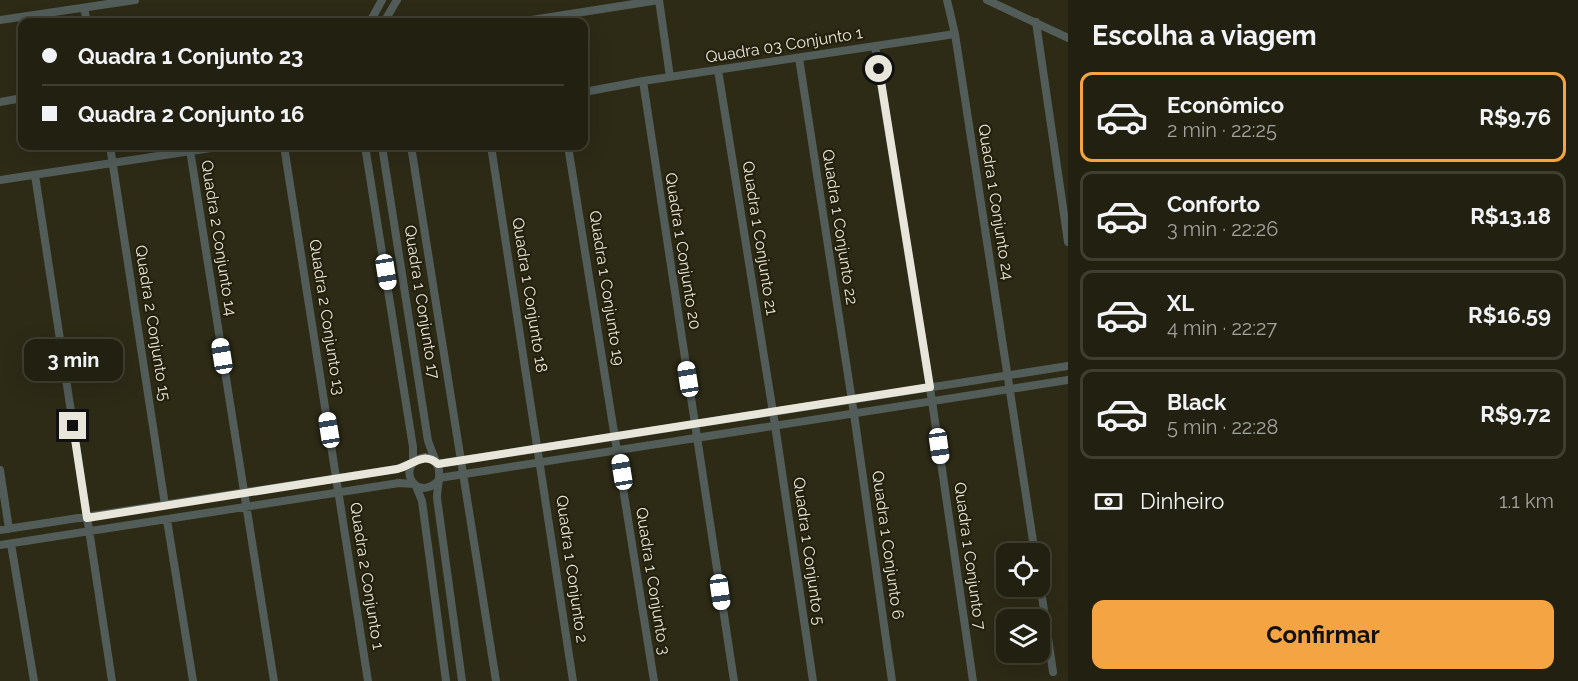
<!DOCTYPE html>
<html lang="pt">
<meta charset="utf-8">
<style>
:root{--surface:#222010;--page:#2a2819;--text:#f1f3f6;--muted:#a2a39f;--line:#3f3e30;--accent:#f4a443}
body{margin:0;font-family:Raleway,sans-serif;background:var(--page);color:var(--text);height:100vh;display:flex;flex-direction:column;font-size:22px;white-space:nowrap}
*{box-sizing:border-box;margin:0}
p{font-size:20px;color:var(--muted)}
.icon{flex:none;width:33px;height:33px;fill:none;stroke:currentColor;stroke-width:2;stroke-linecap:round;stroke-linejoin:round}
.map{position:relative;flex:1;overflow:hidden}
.side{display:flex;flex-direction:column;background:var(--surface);width:510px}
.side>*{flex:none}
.banner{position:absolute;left:18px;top:18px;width:570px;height:132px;border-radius:12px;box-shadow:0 6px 24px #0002,0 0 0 2px var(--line);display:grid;align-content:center;height:132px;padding:0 24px;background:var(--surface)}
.tools{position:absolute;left:996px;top:543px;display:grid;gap:12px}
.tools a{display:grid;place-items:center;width:54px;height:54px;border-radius:12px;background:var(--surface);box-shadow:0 6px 24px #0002,0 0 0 2px var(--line);font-size:30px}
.end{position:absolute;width:27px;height:27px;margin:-14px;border:8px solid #e8e6da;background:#111;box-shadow:0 0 0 3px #111}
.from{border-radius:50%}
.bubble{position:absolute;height:42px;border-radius:12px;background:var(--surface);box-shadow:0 6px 24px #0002,0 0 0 2px var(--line);font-size:20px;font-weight:700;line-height:42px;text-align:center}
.car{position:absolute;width:18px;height:36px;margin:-18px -9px;border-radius:8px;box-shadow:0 0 4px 2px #0007;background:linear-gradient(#fff 24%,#345 0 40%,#fff 0 76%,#345 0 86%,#fff 0)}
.banner b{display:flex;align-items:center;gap:21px;height:57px;font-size:22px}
.banner b+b{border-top:2px solid var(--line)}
.banner i{width:15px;height:15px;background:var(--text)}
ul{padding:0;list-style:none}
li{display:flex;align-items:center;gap:18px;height:90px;margin:0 12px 9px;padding:0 12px;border:3px solid var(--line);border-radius:12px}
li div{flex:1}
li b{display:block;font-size:22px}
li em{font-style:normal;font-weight:700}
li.current{border-color:var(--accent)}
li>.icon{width:54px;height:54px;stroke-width:1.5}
h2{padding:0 24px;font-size:27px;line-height:72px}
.pay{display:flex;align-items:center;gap:15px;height:66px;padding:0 24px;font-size:22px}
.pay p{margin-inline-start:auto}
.action{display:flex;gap:12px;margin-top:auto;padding:12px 24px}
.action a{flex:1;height:69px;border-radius:12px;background:var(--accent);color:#111;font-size:24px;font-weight:700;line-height:69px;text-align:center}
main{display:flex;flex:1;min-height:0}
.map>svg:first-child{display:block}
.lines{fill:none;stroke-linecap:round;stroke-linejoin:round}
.street{stroke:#525d59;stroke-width:8}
.route{stroke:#e8e6da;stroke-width:8}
.labels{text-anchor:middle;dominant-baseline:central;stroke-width:4.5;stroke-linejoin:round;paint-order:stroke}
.street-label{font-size:16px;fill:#e8e6da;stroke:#23200d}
</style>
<main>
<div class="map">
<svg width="1068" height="681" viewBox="0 0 1068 681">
<rect width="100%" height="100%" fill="#2d2a16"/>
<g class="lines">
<path class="street" d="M947 0 955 34 1035 554
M987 0 1068 38
M84 8 87 22
M0 20 135 0
M370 22 382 0
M384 22 397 0
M519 22 659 0 670 77
M1036 22 1068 242
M875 46 932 401 973 681
M799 58 854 414 892 681
M718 70 775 425 813 681
M643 81 734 681
M584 92 643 81 955 34
M0 102 22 98
M110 146 165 505
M284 146 368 681
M365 146 413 447V462
M382 146 428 441 436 462
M411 146 496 681
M491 146 573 681
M568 146 654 681
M190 150 274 681
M35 175 112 681
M0 180 224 146
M438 464 1068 366
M0 470 9 529
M439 478 1068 380
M439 480C415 505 394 463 425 457 447 462 437 482 437 498L462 681
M416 486 422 501 446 681
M167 520 193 681
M0 530 397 469 412 463
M11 544 34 681
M0 545 399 483 414 484
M1040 583 1053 672"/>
</g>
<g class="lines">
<path class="route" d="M73 426 87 518 397 469C413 465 423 451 438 464L930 387 879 69"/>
</g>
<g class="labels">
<g class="street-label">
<text transform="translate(784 45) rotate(-9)">Quadra 03 Conjunto 1</text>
<text transform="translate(996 202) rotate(81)">Quadra 1 Conjunto 24</text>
<text transform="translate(840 227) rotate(81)">Quadra 1 Conjunto 22</text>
<text transform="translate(219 238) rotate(81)">Quadra 2 Conjunto 14</text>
<text transform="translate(760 238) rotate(81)">Quadra 1 Conjunto 21</text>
<text transform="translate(683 251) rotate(81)">Quadra 1 Conjunto 20</text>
<text transform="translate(607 288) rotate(81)">Quadra 1 Conjunto 19</text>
<text transform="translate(530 295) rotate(81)">Quadra 1 Conjunto 18</text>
<text transform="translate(422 302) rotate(81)">Quadra 1 Conjunto 17</text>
<text transform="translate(327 317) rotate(81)">Quadra 2 Conjunto 13</text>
<text transform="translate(153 323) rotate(81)">Quadra 2 Conjunto 15</text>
<text transform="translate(888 545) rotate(82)">Quadra 1 Conjunto 6</text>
<text transform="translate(809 551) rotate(82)">Quadra 1 Conjunto 5</text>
<text transform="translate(970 556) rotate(82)">Quadra 1 Conjunto 7</text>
<text transform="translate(572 569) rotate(82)">Quadra 1 Conjunto 2</text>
<text transform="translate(367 576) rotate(81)">Quadra 2 Conjunto 1</text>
<text transform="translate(653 581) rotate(81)">Quadra 1 Conjunto 3</text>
</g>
</g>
</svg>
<div class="tools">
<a><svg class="icon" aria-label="locate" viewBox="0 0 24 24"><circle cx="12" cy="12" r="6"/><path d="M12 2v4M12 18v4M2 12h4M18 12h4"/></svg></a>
<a><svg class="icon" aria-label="layers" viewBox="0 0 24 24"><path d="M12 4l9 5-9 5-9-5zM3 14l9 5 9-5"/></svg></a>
</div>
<i class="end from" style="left:879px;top:69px"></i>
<i class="end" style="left:73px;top:426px"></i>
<div class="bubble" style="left:24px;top:339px;width:99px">3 min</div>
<i class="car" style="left:386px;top:272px;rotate:171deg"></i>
<i class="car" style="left:222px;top:356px;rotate:351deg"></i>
<i class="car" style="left:688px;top:379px;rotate:351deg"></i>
<i class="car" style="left:329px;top:430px;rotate:351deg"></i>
<i class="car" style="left:939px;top:446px;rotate:172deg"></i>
<i class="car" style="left:622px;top:472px;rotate:351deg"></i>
<i class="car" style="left:720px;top:592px;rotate:172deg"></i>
<div class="banner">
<b><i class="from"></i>Quadra 1 Conjunto 23</b>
<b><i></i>Quadra 2 Conjunto 16</b>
</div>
</div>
<section class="side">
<h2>Escolha a viagem</h2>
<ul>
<li class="current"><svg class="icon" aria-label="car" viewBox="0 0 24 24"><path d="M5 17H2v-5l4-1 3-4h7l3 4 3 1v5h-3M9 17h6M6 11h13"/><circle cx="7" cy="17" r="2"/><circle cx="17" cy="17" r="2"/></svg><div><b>Econômico</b><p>2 min · 22:25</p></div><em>R$9.76</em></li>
<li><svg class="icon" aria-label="car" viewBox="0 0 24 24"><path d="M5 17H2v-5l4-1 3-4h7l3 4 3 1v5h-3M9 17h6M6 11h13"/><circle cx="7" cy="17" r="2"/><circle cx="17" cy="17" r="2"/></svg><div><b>Conforto</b><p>3 min · 22:26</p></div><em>R$13.18</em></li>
<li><svg class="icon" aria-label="car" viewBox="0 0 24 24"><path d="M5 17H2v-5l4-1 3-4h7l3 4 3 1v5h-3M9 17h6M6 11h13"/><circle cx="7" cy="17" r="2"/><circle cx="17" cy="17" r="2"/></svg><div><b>XL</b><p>4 min · 22:27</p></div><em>R$16.59</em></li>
<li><svg class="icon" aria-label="car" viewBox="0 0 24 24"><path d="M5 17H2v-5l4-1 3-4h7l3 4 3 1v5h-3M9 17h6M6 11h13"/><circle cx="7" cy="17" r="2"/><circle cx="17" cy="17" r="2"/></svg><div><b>Black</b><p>5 min · 22:28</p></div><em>R$9.72</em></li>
</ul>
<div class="pay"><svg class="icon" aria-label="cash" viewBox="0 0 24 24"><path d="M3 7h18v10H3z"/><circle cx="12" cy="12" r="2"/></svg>Dinheiro<p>1.1 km</p></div>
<div class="action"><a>Confirmar</a></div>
</section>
</main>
